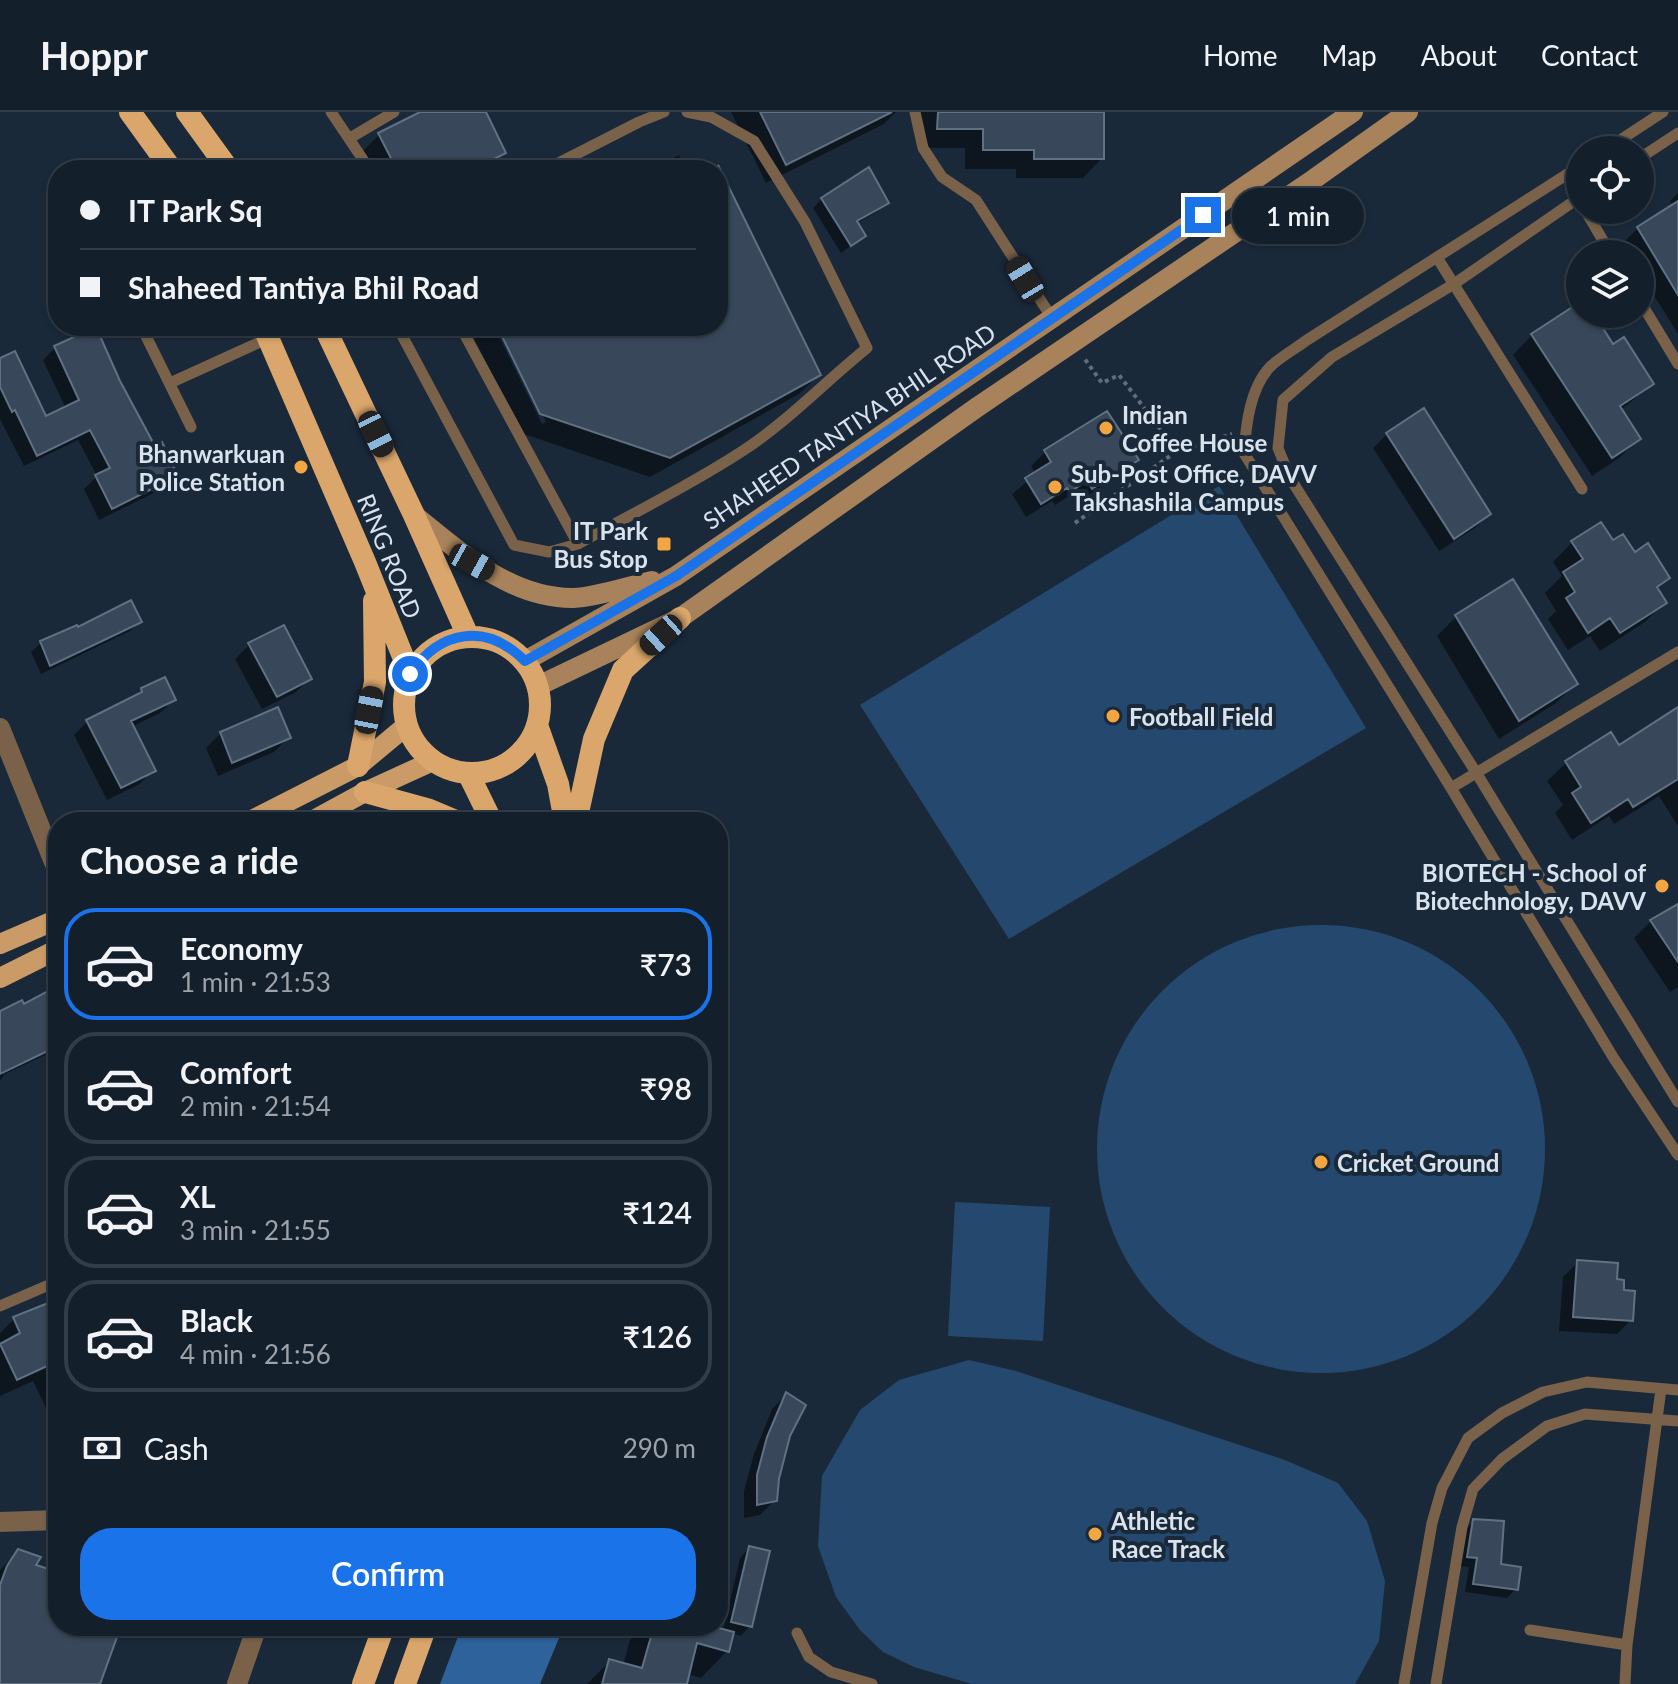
<!DOCTYPE html>
<meta charset="utf-8">
<style>
:root{--surface:#141f2c;--page:#212c38;--text:#f1f3f6;--muted:#9da2a9;--line:#333d48;--accent:#1a73e8}
body{margin:0;font-family:Lato,sans-serif;background:var(--page);color:var(--text);height:100vh;display:flex;flex-direction:column;font-size:30px;white-space:nowrap}
*{box-sizing:border-box;margin:0}
p{font-size:26px;color:var(--muted)}
.icon{flex:none;width:44px;height:44px;fill:none;stroke:currentColor;stroke-width:2;stroke-linecap:round;stroke-linejoin:round}
.map{position:relative;flex:1;overflow:hidden}
.details{position:absolute;left:48px;top:700px;width:680px;height:824px;display:flex;flex-direction:column;background:var(--surface);border-radius:32px;box-shadow:0 2px 6px #0004,0 0 0 2px var(--line)}
.details>*{flex:none}
.guide{position:absolute;left:48px;top:48px;width:680px;height:176px;border-radius:32px;box-shadow:0 2px 6px #0004,0 0 0 2px var(--line);display:grid;align-content:center;height:176px;padding:0 32px;background:var(--surface)}
.fabs{position:absolute;left:1566px;top:24px;display:grid;gap:16px}
.fabs a{display:grid;place-items:center;width:88px;height:88px;border-radius:50%;background:var(--surface);box-shadow:0 2px 6px #0004,0 0 0 2px var(--line);font-size:40px}
.end{position:absolute;width:36px;height:36px;margin:-18px;border:10px solid #1a73e8;background:#fff;box-shadow:0 0 0 4px #fff}
.from{border-radius:50%}
.bubble{position:absolute;height:56px;border-radius:28px;background:var(--surface);box-shadow:0 2px 6px #0004,0 0 0 2px var(--line);font-size:26px;font-weight:600;line-height:56px;text-align:center}
.car{position:absolute;width:24px;height:48px;margin:-24px -12px;border-radius:10px;box-shadow:0 0 6px 2px #0007;background:linear-gradient(#222 24%,#8ab4d8 0 40%,#222 0 76%,#8ab4d8 0 86%,#222 0)}
.guide b{display:flex;align-items:center;gap:28px;height:76px;font-size:30px}
.guide b+b{border-top:2px solid var(--line)}
.guide i{width:20px;height:20px;background:var(--text)}
ul{padding:0;list-style:none}
li{display:flex;align-items:center;gap:24px;height:112px;margin:0 16px 12px;padding:0 16px;border:4px solid var(--line);border-radius:32px}
li div{flex:1}
li b{display:block;font-size:30px}
li em{font-style:normal;font-weight:600}
li.active{border-color:var(--accent)}
li>.icon{width:72px;height:72px;stroke-width:1.5}
h2{padding:0 32px;font-size:36px;line-height:96px}
.pay{display:flex;align-items:center;gap:20px;height:88px;padding:0 32px;font-size:30px}
.pay p{margin-inline-start:auto}
.primary-button{display:flex;gap:16px;margin-top:auto;padding:16px 32px}
.primary-button a{flex:1;height:92px;border-radius:32px;background:var(--accent);color:#fff;font-size:32px;font-weight:600;line-height:92px;text-align:center}
header{display:flex;align-items:center;gap:48px;box-sizing:border-box;height:112px;padding:0 40px;background:var(--surface);border-bottom:2px solid var(--line)}
header strong{font-size:38px}
nav{display:flex;gap:44px;margin-inline-start:auto;font-size:28px}
.map>svg:first-child{display:block}
.green{fill:#25496e}
.forest{fill:#2d639a}
.shadow{fill:#0007}
.building{fill:#38485a;stroke:#607184;stroke-width:2}
.lines{fill:none;stroke-linecap:round;stroke-linejoin:round}
.path{stroke:#606d7c;stroke-width:4;stroke-dasharray:4 4;stroke-linecap:butt}
.service{stroke:#796249;stroke-width:11}
.minor{stroke:#796249;stroke-width:20}
.secondary{stroke:#a7825a;stroke-width:20}
.primary{stroke:#ca9b66;stroke-width:20}
.trunk{stroke:#daa66b;stroke-width:22}
.route{stroke:#1a73e8;stroke-width:10}
.poi-dot{fill:#f2a541;stroke:#1a293a;stroke-width:3}
.labels{text-anchor:middle;dominant-baseline:central;stroke-width:8;stroke-linejoin:round;paint-order:stroke}
.poi-label{font-size:24px;font-weight:bold;fill:#d9e3ee;stroke:#1a293a;text-anchor:start}
.street-label{font-size:24px;fill:#d9e3ee;stroke:#1a293a}
</style>
<header>
<strong>Hoppr</strong>
<nav><a>Home</a><a>Map</a><a>About</a><a>Contact</a></nav>
</header>
<div class="map">
<svg width="1678" height="1572" viewBox="0 0 1678 1572">
<rect width="100%" height="100%" fill="#1a293a"/>
<path class="green" d="M1219 374 1366 616 1009 827 860 593Z
M1097 1037a224 224 0 1 1 448 0a224 224 0 1 1-448 0Z
M955 1090 1050 1095 1043 1229 948 1224Z
M969 1248 1016 1259 1285 1348 1338 1371 1367 1409 1385 1469 1379 1529 1355 1572H972L914 1555 883 1540 860 1518 836 1485 818 1434 822 1364 860 1298 899 1268Z"/>
<path class="forest" d="M462 1514H564L540 1572H440Z"/>
<path class="shadow" d="M425 0H484L504 41 486 58H368L360 42 379 23Z
M731 0H896L884 12 766 71Z
M920 0H1102V46L1083 66H1016V57H965V36H918Z
M679 43 685 58H649Z
M718 59 819 263 799 282 650 365 521 321 468 214H494L542 312 546 310 499 214H718Z
M1678 81V222L1640 161V142H1628L1622 132 1638 116 1673 94 1670 89Z
M822 87 887 90 878 99 856 112 863 124 841 141 813 96Z
M1580 192V202H1592L1613 235 1652 272 1620 299 1639 327 1619 346 1592 364 1513 243 1532 223Z
M55 236 118 269 154 336 176 364 164 376 99 408 84 377 97 364 78 328 24 354 0 307V249L45 307 66 297 43 248Z
M1387 322 1489 402 1475 416 1439 439 1373 336Z
M1046 339 1136 348 1122 362 1077 390 1072 382 1055 393 1052 389 1026 405 1012 382 1036 362 1031 354Z
M1572 430 1612 431 1634 443 1667 466 1656 477 1664 491 1645 510 1600 539 1590 524 1568 538 1548 507 1556 499 1545 481 1562 464 1553 450Z
M1456 505 1575 572 1556 591 1499 627 1437 524Z
M139 510 130 519 41 562 31 540 41 531 76 515Z
M249 533 310 566 296 580 262 597 235 547Z
M142 578 174 588 160 601 131 615 153 658 140 672 107 688 74 623 88 609 133 586Z
M1678 598V714L1659 684 1614 712 1609 704 1572 728 1555 701 1563 693 1547 669 1566 651 1610 622 1619 635Z
M221 621 288 626 274 640 218 664 206 636Z
M1678 794V875L1670 880 1634 826 1651 809Z
M23 894 58 903V937L5 962 0 969V905Z
M1578 1150 1615 1169 1621 1180 1631 1208 1617 1222 1559 1219 1563 1165Z
M58 1188V1301L55 1294 47 1298 33 1269 0 1284V1221L14 1207Z
M786 1283 788 1324 777 1367 775 1388 760 1403 744 1406V1379L754 1342 772 1297Z
M1474 1409 1498 1454 1516 1477 1507 1486 1465 1480 1469 1455 1459 1454 1465 1418Z
M749 1436 750 1514 741 1524 732 1521 727 1539 701 1566 687 1562 686 1571 691 1572H587L610 1549 623 1553 630 1528 644 1514H703L723 1519 740 1446Z
M18 1440 32 1454 58 1462V1514H111L98 1572H0V1458Z"/>
<path class="building" d="M420 0H486L506 41 472 58H397L378 21Z
M760 0H892L786 53Z
M938 0H1104V47H1034V38H983V17H937Z
M718 53 821 263 670 346 540 302 497 214H718Z
M869 55 889 91 857 109 866 124 851 134 821 86Z
M1678 89V183L1637 115Z
M1580 190V202H1594L1613 232 1624 225 1654 272 1620 294 1641 327 1612 346 1531 222Z
M96 215 120 269 155 334 162 330 178 364 112 397 95 363 110 356 90 318 37 344 15 298 12 300 0 275V246L15 239 46 304 79 288 54 234Z
M1424 296 1491 402 1454 427 1386 321Z
M1107 299 1139 348 1092 377 1087 369 1070 380 1067 376 1041 392 1025 366 1051 350 1044 338Z
M1601 410 1613 428 1623 422 1635 440 1648 431 1670 466 1657 475 1667 491 1620 521 1610 506 1588 521 1566 486 1575 480 1563 460 1583 447 1571 429Z
M1513 467 1578 572 1519 609 1455 503Z
M131 488 142 510 50 554 40 529 77 513 78 515Z
M284 513 312 567 277 585 248 531Z
M165 565 176 588 131 609 156 659 121 676 86 608 142 580 141 576Z
M278 595 291 626 232 651 220 620Z
M1678 595V667L1633 695 1628 687 1591 711 1572 681 1581 675 1565 649 1611 620 1619 633Z
M1678 792V850L1650 808Z
M48 879 58 899V934L0 962V899L22 888 24 892Z
M1577 1148 1618 1151 1617 1167 1624 1168V1178L1635 1179 1633 1209 1573 1205Z
M58 1187V1249L17 1268 0 1232 20 1221 13 1205Z
M786 1280 806 1293 790 1324 779 1367 777 1389 757 1393V1363L767 1325Z
M1473 1407 1504 1409 1501 1452 1521 1455 1518 1478 1473 1472 1477 1446 1467 1445Z
M749 1434 770 1439 752 1515 731 1510Z
M18 1437 41 1445 36 1453 58 1460V1514H121L100 1572H0V1473L7 1454Z
M654 1514H711L734 1520 729 1540 697 1531 687 1572H602L609 1547 642 1556Z"/>
<g class="lines">
<path class="path" d="M1177 339 1232 322
M1075 411 1177 339 1119 263 1102 271 1084 246"/>
<path class="service" d="M331 0 370 58
M915 0 923 36 942 65 976 88 1052 206
M350 26 394 0
M1605 38 1663 0
M1640 46 1678 21
M1580 54 1307 228C1295 237 1280 245 1270 255 1250 276 1246 313 1244 341L1451 676 1613 945 1678 1043
M545 58 639 10 664 0
M1580 85 1454 172 1332 245 1283 288 1278 336 1290 366 1477 662 1678 990
M1585 98 1611 142
M1438 147 1582 377
M1640 189 1678 252
M141 214 191 315
M397 214 514 433 549 440 578 432
M460 214 578 432C633 401 691 373 744 338 788 309 825 270 867 236L805 110 754 29 711 5 687 0
M170 271 269 226
M1451 676 1678 540
M0 1194 58 1169
M1530 1518 1627 1533
M797 1521 809 1545 831 1560 872 1572
M1404 1572 1432 1411 1442 1376 1468 1326 1502 1301 1543 1280 1587 1270 1678 1278
M1436 1572 1462 1415 1473 1377 1502 1347 1547 1314 1585 1302 1678 1309
M1625 1572 1627 1533 1661 1277"/>
<path class="minor" d="M0 616 58 760
M0 1410 58 1408
M237 1572 257 1514"/>
<path class="secondary" d="M414 403C460 440 511 487 574 486 597 485 629 474 652 469
M525 549 676 464 1353 0
M538 574 680 506 976 296 1314 67 1408 0"/>
<path class="primary" d="M248 710 358 654 406 614
M310 710 365 680 433 649
M0 832 58 807
M0 866 58 837"/>
<path class="trunk" d="M130 0 172 58
M187 0 229 58
M263 214 365 450 410 562
M324 214 414 403 468 524
M404 593a68 68 0 1 1 136 0a68 68 0 1 1-136 0Z
M537 613 558 672 565 710
M358 654 375 570 374 489
M468 661 492 710
M365 680 427 697 458 710
M576 710 594 627 623 558 680 506
M363 1572 384 1514
M405 1572 426 1514"/>
</g>
<g class="lines">
<path class="route" d="M410 562C440 518 486 510 525 549L676 464 1203 103"/>
</g>
<g class="poi-dot">
<circle cx="1106" cy="316" r="8"/>
<circle cx="301" cy="355" r="8"/>
<circle cx="1055" cy="375" r="8"/>
<rect x="656" y="424" width="16" height="16" rx="4"/>
<circle cx="1113" cy="604" r="8"/>
<circle cx="1662" cy="774" r="8"/>
<circle cx="1321" cy="1050" r="8"/>
<circle cx="1095" cy="1422" r="8"/>
</g>
<g class="labels">
<g class="poi-label">
<text x="1122" y="302">Indian<tspan x="1122" dy="28">Coffee House</tspan></text>
<text x="285" y="341" text-anchor="end">Bhanwarkuan<tspan x="285" dy="28">Police Station</tspan></text>
<text x="1071" y="361">Sub-Post Office, DAVV<tspan x="1071" dy="28">Takshashila Campus</tspan></text>
<text x="648" y="418" text-anchor="end">IT Park<tspan x="648" dy="28">Bus Stop</tspan></text>
<text x="1129" y="604">Football Field</text>
<text x="1646" y="760" text-anchor="end">BIOTECH - School of<tspan x="1646" dy="28">Biotechnology, DAVV</tspan></text>
<text x="1337" y="1050">Cricket Ground</text>
<text x="1111" y="1408">Athletic<tspan x="1111" dy="28">Race Track</tspan></text>
</g>
<g class="street-label">
<text transform="translate(849 314) rotate(-34)">SHAHEED TANTIYA BHIL ROAD</text>
<text transform="translate(390 444) rotate(68)">RING ROAD</text>
</g>
</g>
</svg>
<div class="fabs">
<a><svg class="icon" aria-label="locate" viewBox="0 0 24 24"><circle cx="12" cy="12" r="6"/><path d="M12 2v4M12 18v4M2 12h4M18 12h4"/></svg></a>
<a><svg class="icon" aria-label="layers" viewBox="0 0 24 24"><path d="M12 4l9 5-9 5-9-5zM3 14l9 5 9-5"/></svg></a>
</div>
<i class="end from" style="left:410px;top:562px"></i>
<i class="end" style="left:1203px;top:103px"></i>
<div class="bubble" style="left:1232px;top:76px;width:132px">1 min</div>
<i class="car" style="left:1025px;top:167px;rotate:329deg"></i>
<i class="car" style="left:376px;top:322px;rotate:154deg"></i>
<i class="car" style="left:472px;top:450px;rotate:119deg"></i>
<i class="car" style="left:661px;top:523px;rotate:228deg"></i>
<i class="car" style="left:369px;top:598px;rotate:11deg"></i>
<div class="guide">
<b><i class="from"></i>IT Park Sq</b>
<b><i></i>Shaheed Tantiya Bhil Road</b>
</div>
<section class="details">
<h2>Choose a ride</h2>
<ul>
<li class="active"><svg class="icon" aria-label="car" viewBox="0 0 24 24"><path d="M5 17H2v-5l4-1 3-4h7l3 4 3 1v5h-3M9 17h6M6 11h13"/><circle cx="7" cy="17" r="2"/><circle cx="17" cy="17" r="2"/></svg><div><b>Economy</b><p>1 min · 21:53</p></div><em>₹73</em></li>
<li><svg class="icon" aria-label="car" viewBox="0 0 24 24"><path d="M5 17H2v-5l4-1 3-4h7l3 4 3 1v5h-3M9 17h6M6 11h13"/><circle cx="7" cy="17" r="2"/><circle cx="17" cy="17" r="2"/></svg><div><b>Comfort</b><p>2 min · 21:54</p></div><em>₹98</em></li>
<li><svg class="icon" aria-label="car" viewBox="0 0 24 24"><path d="M5 17H2v-5l4-1 3-4h7l3 4 3 1v5h-3M9 17h6M6 11h13"/><circle cx="7" cy="17" r="2"/><circle cx="17" cy="17" r="2"/></svg><div><b>XL</b><p>3 min · 21:55</p></div><em>₹124</em></li>
<li><svg class="icon" aria-label="car" viewBox="0 0 24 24"><path d="M5 17H2v-5l4-1 3-4h7l3 4 3 1v5h-3M9 17h6M6 11h13"/><circle cx="7" cy="17" r="2"/><circle cx="17" cy="17" r="2"/></svg><div><b>Black</b><p>4 min · 21:56</p></div><em>₹126</em></li>
</ul>
<div class="pay"><svg class="icon" aria-label="cash" viewBox="0 0 24 24"><path d="M3 7h18v10H3z"/><circle cx="12" cy="12" r="2"/></svg>Cash<p>290 m</p></div>
<div class="primary-button"><a>Confirm</a></div>
</section>
</div>
